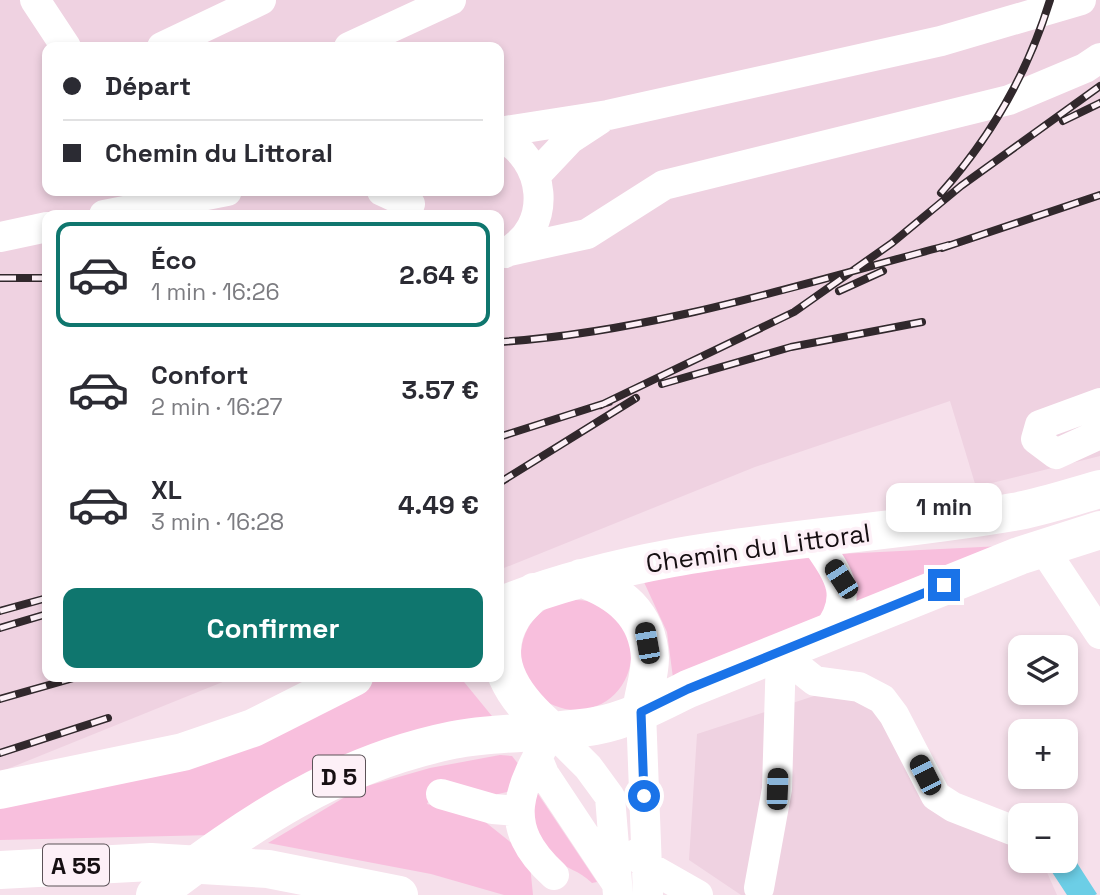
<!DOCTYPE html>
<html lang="fr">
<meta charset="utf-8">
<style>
:root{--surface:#fff;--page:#f2f2f3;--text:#2b2b33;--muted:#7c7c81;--line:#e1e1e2;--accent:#0f766e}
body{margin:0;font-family:"Space Grotesk",sans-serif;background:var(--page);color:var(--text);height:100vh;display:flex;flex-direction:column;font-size:26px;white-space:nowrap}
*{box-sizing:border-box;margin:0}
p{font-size:23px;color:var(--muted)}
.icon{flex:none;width:38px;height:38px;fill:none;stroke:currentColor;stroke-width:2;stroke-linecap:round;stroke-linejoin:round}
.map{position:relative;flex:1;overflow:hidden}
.panel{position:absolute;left:42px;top:210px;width:462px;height:472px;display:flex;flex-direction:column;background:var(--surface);border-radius:14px;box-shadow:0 4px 10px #0003}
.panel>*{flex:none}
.guide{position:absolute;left:42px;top:42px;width:462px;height:154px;border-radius:14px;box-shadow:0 4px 10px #0003;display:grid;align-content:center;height:154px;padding:0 21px;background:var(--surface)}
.buttons{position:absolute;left:1008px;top:635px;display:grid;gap:14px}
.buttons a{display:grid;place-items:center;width:70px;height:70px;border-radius:14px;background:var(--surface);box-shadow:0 4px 10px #0003;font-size:35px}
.end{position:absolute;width:32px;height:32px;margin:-16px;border:9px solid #1a73e8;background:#fff;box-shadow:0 0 0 4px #fff}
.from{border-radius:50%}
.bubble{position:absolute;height:49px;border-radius:14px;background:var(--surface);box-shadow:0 4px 10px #0003;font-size:23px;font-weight:600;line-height:49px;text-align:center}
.car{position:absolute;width:21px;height:42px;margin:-21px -10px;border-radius:9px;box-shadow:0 0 5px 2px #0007;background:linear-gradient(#222 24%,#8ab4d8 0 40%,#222 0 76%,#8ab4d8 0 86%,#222 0)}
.guide b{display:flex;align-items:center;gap:24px;height:66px;font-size:26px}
.guide b+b{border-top:2px solid var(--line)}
.guide i{width:18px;height:18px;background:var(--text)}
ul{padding:12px 0 0;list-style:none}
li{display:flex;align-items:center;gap:21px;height:105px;margin:0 14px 10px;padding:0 7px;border:4px solid transparent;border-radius:14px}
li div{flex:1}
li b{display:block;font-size:26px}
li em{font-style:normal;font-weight:600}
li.current{border-color:var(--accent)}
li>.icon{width:63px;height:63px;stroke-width:1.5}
.action{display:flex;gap:14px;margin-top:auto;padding:14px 21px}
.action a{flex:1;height:80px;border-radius:14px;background:var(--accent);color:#fff;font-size:28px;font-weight:600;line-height:80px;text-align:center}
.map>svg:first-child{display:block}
.built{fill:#efd2e1;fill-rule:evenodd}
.green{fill:#f8bfdd}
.water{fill:#6ccee6}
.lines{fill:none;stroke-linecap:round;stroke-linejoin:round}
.minor{stroke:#fff;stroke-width:30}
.major{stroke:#fff;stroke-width:38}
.highway{stroke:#fff;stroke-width:38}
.rail-casing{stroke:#31282c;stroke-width:8}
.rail{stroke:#fdf0f7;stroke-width:5;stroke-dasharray:16;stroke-linecap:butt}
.route{stroke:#1a73e8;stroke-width:9}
.labels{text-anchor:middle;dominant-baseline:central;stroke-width:7;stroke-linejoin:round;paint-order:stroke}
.shield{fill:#fdf0f7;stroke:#5b5257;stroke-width:2}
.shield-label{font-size:24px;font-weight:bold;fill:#160f12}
.street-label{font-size:26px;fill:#160f12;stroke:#fdf0f7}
</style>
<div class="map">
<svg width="1100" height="895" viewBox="0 0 1100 895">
<rect width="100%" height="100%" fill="#f6e0eb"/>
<path class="built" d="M0 0H1100V456L976 487 950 401 755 467 499 570V215H47V677H235L0 772ZM47 47H499V191H47Z
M817 695 858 696 881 706 927 804 1020 840V861H1042L1057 895H741L689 860 697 734Z"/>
<path class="green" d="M1002 546 851 613 839 554Z
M813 558 830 578 826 616 673 678 667 632 643 580 734 559Z
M521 655a55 55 0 1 1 110 0a55 55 0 1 1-110 0Z
M381 677H460L496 721 213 835 0 840V806L271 736Z
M500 755 512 756 519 765 511 791 494 795 438 783 427 804 479 817 519 849 530 865 533 895H504L431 874 268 843 360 788 430 768Z
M534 788 597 882 592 883C579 870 566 869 555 859 531 837 534 818 534 788Z"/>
<path class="water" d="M1070 852 1097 894 1095 895H1067L1048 866 1056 861H1066V855Z"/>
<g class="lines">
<path class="minor" d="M35 0 66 47
M162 47 261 0
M349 47 451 0
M499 132 608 115 941 41 1081 0
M499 136C546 158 555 227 505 253
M536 175 570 139 599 120
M382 191 410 204
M104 215 227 191
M0 237 47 227
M509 251 587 234 664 185 1009 100 1085 68 1100 58
M1100 403 1040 425 1036 439 1056 454 1100 434
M814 539C837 573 856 594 827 632
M1043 548 1100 634
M781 654 815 681 859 687 882 699 894 715 936 796 953 807 1012 830
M641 712 648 895
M537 757 544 774 617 884
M441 794 493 809 517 811
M636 854 647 866 698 895
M554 875C499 825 519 788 552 731L588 767 610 797 618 895
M759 888 777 789 781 654"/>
<path class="major" d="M581 578C619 592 648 614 650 658 650 675 643 695 641 712
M534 592C527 600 517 608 512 617 484 663 519 703 552 731
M499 606C664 540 840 542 1013 512 1042 507 1071 497 1100 489
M0 790 183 752 253 728 354 677
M155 895C249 824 335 764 453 740 499 731 548 734 595 726 628 720 658 704 688 689L1019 556 1100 530"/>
<path class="highway" d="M0 870 151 862 268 869 399 895"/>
<g class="rail-casing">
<path id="rail" d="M1063 121 1100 103
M941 193C991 137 1028 72 1050 0
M942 248 1100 195
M0 278H47
M839 291 883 271
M499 342C652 332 802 284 949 245
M662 384 791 347 922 322
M601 405 794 312 892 243 961 186 1100 86
M499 437 609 402
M499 483 636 398
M0 611 47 598
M0 628 47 614
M0 699 77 677
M0 753 108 718"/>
</g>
<use href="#rail" class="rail"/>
</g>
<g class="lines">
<path class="route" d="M644 796 641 712 688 689 944 585"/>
</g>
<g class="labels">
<g class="shield">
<rect x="313" y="755.5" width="52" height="41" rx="5"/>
<rect x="43" y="844.5" width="66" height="41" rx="5"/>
</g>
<g class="shield-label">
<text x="339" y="776">D 5</text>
<text x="76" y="865">A 55</text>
</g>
<g class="street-label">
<text transform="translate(758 548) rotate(-8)">Chemin du Littoral</text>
</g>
</g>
</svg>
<div class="buttons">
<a><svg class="icon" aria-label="layers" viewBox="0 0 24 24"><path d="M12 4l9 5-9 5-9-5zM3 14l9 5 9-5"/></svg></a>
<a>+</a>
<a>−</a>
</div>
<i class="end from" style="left:644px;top:796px"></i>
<i class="end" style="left:944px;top:585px"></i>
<div class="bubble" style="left:886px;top:483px;width:116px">1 min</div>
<i class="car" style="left:841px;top:579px;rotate:327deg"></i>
<i class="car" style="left:647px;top:643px;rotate:350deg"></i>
<i class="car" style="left:925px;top:775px;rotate:333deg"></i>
<i class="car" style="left:777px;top:789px;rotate:2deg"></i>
<div class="guide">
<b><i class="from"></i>Départ</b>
<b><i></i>Chemin du Littoral</b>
</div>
<section class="panel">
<ul>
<li class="current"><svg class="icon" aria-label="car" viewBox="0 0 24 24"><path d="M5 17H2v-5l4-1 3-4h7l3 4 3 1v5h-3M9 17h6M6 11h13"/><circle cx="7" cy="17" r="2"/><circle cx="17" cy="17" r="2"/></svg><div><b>Éco</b><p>1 min · 16:26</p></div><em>2.64 €</em></li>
<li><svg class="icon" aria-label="car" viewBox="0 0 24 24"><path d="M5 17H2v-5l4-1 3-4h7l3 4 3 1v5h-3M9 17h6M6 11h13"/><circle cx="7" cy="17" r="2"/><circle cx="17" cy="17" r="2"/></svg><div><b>Confort</b><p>2 min · 16:27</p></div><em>3.57 €</em></li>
<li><svg class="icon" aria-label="car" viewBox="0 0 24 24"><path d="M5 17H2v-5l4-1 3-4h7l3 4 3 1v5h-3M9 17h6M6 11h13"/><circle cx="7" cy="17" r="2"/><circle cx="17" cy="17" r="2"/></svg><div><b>XL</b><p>3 min · 16:28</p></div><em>4.49 €</em></li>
</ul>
<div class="action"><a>Confirmer</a></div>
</section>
</div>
